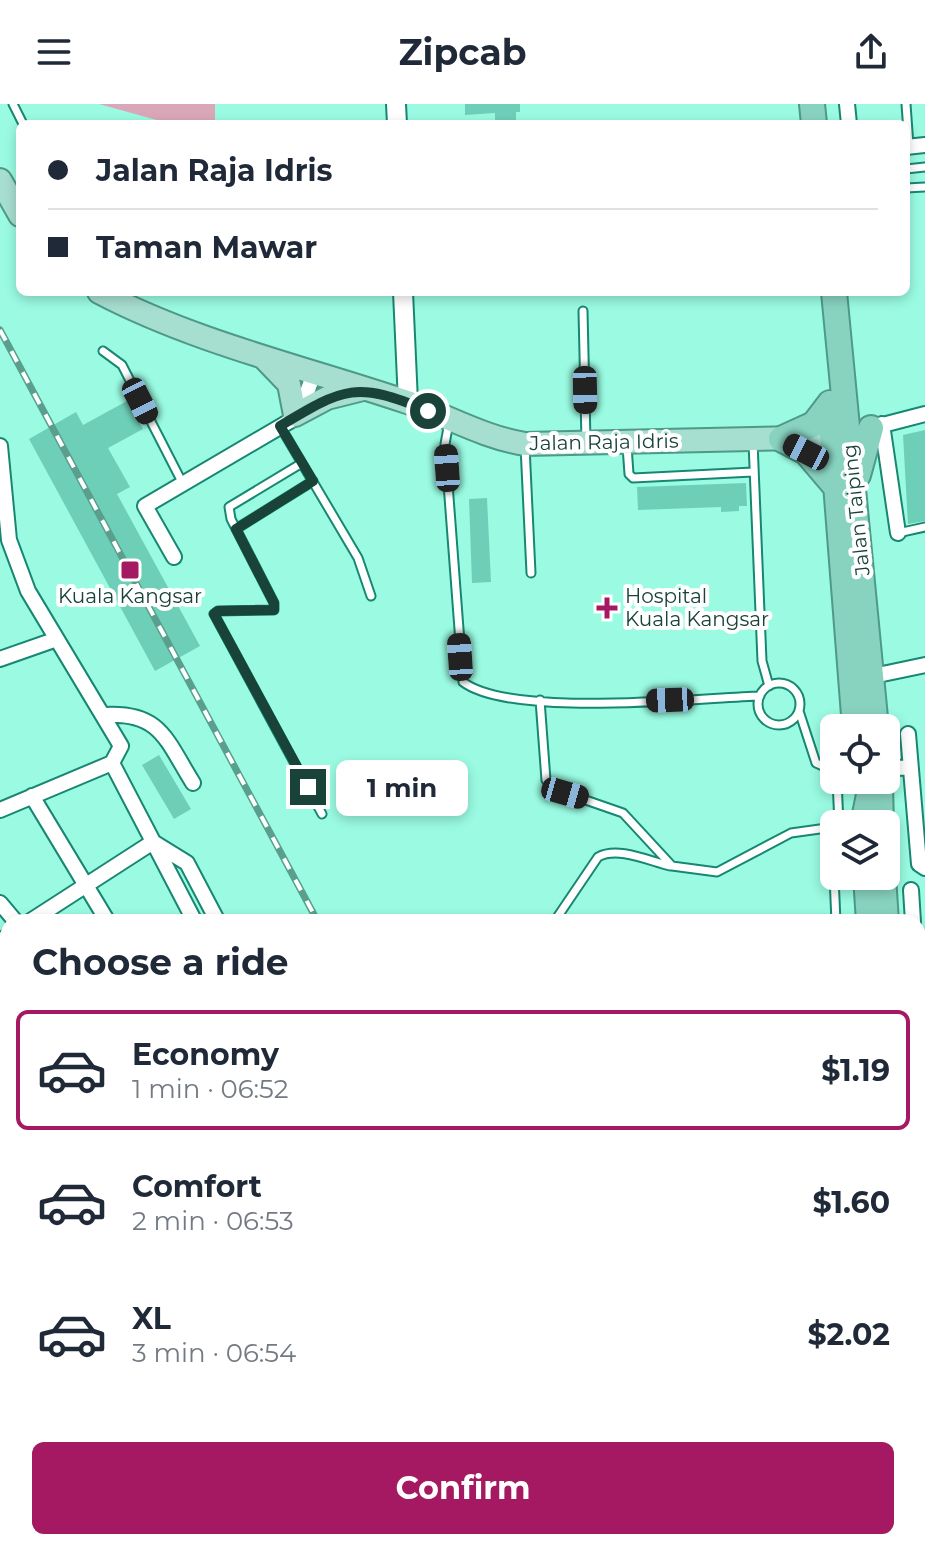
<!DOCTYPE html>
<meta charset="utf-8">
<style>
:root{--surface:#fff;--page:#f6f6f7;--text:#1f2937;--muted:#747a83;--line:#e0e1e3;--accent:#a41961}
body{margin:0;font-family:Montserrat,sans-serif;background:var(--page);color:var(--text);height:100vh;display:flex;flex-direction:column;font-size:30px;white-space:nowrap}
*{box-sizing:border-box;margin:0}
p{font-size:26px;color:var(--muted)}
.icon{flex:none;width:44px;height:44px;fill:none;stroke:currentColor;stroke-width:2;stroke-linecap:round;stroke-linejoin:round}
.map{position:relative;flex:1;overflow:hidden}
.sheet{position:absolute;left:0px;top:810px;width:926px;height:636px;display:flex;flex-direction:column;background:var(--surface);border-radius:24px 24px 0 0;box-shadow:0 4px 12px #0003}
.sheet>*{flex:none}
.guide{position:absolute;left:16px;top:16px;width:894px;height:176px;border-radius:12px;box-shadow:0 4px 12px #0003;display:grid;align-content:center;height:176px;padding:0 32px;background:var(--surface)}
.fabs{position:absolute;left:820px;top:610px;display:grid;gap:16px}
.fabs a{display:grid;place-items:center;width:80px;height:80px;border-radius:12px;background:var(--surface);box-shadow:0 4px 12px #0003;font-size:40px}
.end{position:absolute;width:36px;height:36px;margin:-18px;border:10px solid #194239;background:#fff;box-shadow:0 0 0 4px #fff}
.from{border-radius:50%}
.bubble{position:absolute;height:56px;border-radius:12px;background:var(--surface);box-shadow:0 4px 12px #0003;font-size:26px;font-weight:700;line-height:56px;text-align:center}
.car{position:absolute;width:24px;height:48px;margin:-24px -12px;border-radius:10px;box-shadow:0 0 6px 2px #0007;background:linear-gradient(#222 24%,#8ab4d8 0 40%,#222 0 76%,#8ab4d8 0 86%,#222 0)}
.guide b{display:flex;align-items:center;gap:28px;height:76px;font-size:30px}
.guide b+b{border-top:2px solid var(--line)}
.guide i{width:20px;height:20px;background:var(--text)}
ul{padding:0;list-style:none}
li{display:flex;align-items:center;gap:24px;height:120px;margin:0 16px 12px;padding:0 16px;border:4px solid transparent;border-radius:12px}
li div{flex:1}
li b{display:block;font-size:30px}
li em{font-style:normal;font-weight:700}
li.selected{border-color:var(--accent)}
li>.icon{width:72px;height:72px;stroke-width:1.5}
h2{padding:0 32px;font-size:36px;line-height:96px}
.button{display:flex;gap:16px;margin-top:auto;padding:16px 32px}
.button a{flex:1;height:92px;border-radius:12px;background:var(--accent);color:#fff;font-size:32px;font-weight:700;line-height:92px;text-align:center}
header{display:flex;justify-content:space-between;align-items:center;height:104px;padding:0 32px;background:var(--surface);font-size:36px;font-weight:700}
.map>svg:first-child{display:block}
.green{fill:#daa7b9}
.building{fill:#6ecfb8}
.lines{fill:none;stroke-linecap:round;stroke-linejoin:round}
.service-casing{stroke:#188772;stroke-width:11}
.minor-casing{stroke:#188772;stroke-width:18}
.tertiary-casing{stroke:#188772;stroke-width:22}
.primary-casing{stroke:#4e9987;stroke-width:26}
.trunk-casing{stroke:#4e9987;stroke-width:28}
.service{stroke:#fff;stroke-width:7}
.minor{stroke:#fff;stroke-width:14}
.tertiary{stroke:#fff;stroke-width:18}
.primary{stroke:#a6ded0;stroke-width:22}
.trunk{stroke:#88d3c0;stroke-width:24}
.rail-casing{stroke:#5a9f8e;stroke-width:7}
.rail{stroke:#fff;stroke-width:4;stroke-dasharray:12;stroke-linecap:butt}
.route{stroke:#194239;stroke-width:10}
.poi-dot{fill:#a41961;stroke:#fff;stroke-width:3}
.labels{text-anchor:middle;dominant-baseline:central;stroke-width:8;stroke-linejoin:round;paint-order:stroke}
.street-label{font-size:20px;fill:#194239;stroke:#fff}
.poi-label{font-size:20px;fill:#194239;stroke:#fff}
</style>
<header><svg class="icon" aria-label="menu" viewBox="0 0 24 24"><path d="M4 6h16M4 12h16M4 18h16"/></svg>Zipcab<svg class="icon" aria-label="share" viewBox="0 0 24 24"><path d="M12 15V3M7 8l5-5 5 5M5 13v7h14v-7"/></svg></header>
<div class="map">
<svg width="925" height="1446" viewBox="0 0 925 1446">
<rect width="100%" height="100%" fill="#9afbe2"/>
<path class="green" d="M99 0H215V20H171Z"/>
<path class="building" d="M465 0H520V8H516V16L495 17V9L465 11Z
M127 297 143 325 108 344 130 383 117 390 200 542 155 567 29 335 76 308 83 321Z
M925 326V417L908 420 903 331Z
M746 379 747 402H739V407L721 408V403L638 406 637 383Z
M487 394 491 478 472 479 469 395Z
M159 651 191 705 174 715 142 661Z"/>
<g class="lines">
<g class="service-casing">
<path id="service" d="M13 0 23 20
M906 0 909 42
M906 65 925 63
M906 84 925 83
M583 207 586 337
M103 247 122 261 183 380
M449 318 445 340 463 578C511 614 695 594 760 592
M280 322 358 454 371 492
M753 338 762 557 769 582
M525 342 531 469
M627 342 629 370 633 374 753 368
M302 359 229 403 231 415 274 499V506L218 507 214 510 322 710
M236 425 313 377
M898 429 925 423
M758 600a21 21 0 1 1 42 0a21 21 0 1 1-42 0Z
M540 596 546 676 554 685 623 709 672 762 717 768 791 729 834 723
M799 607 816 659 834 667
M837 676 839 720
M834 737V764
M834 772 836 818
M554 818 598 753C618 742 649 757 670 762
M826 1438 827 1446"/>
</g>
<g class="minor-casing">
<path id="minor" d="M847 0 849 20
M906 43 925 41
M882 320 898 429
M875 323 925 310
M0 342 9 436 28 487 121 642 112 659 0 706
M174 453 145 402 290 317 301 305 314 269
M0 555 57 535
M873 572 925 561
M105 611C161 608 166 636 193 679
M908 630 919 760 925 764
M112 659 195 818
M886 665 910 663
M32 692 108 818
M911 786 913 818
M0 799 16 818
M29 818 153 738 187 759 218 818
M0 837 8 832
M918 878V881
M918 932 923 938 925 971
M0 938 6 947
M0 1026 8 1035
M0 1079 8 1090
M918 1183 925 1177
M0 1385 8 1380
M208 1438 212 1446
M509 1438 510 1446
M882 1438V1446
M643 1446V1438"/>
</g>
<g class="tertiary-casing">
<path id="tertiary" d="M396 0 397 20
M403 188 408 298"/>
</g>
<g class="primary-casing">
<path id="primary" d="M0 76 20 111
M99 188C194 238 303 263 404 297 446 311 482 333 525 340L848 333
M265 255 289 280 295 311 327 294 363 285"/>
</g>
<g class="trunk-casing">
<path id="trunk" d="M812 0 814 20
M834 188 876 624
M830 303 855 624
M781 335 806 348 834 381
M781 335 814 320 830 299
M858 371 871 324
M880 682 881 720
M863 720 872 676
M866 772 869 818
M883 772 886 818
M918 1335 925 1439
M908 1438V1446"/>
</g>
<use href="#service" class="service"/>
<use href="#minor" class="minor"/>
<use href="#tertiary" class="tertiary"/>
<use href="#primary" class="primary"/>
<use href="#trunk" class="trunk"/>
<g class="rail-casing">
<path id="rail" d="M0 226 318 818
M536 1438V1446"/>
</g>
<use href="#rail" class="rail"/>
</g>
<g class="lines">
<path class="route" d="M308 683 214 510 218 507 274 506V499L236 425 313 377 280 322C345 283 356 277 428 307"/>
</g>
<g class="poi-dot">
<rect x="120" y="456" width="20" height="20" rx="4"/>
<path d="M603 492h8v8h8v8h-8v8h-8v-8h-8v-8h8z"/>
</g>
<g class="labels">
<g class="street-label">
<text transform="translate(604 338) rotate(-1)">Jalan Raja Idris</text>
<text transform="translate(856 406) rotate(-96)">Jalan Taiping</text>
</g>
<g class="poi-label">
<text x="130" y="492">Kuala Kangsar</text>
<text x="625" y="492" text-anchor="start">Hospital<tspan x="625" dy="23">Kuala Kangsar</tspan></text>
</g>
</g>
</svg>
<div class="fabs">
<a><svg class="icon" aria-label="locate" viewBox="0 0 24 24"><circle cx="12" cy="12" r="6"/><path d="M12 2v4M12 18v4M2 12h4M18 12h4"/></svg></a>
<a><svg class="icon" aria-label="layers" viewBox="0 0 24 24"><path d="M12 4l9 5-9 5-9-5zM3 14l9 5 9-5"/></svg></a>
</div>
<i class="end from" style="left:428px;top:307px"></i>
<i class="end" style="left:308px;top:683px"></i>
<div class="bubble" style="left:336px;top:656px;width:132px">1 min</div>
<i class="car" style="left:585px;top:286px;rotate:179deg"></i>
<i class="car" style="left:140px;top:297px;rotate:153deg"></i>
<i class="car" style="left:806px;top:348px;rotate:297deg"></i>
<i class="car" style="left:447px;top:364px;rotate:356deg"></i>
<i class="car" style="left:460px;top:553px;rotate:356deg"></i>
<i class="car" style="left:670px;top:596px;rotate:268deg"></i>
<i class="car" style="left:565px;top:689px;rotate:106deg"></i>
<div class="guide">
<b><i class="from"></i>Jalan Raja Idris</b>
<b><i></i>Taman Mawar</b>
</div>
<section class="sheet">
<h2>Choose a ride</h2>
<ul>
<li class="selected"><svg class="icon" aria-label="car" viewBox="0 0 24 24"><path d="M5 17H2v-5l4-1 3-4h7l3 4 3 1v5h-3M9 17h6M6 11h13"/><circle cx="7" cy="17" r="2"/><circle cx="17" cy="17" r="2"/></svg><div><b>Economy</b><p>1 min · 06:52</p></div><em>$1.19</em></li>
<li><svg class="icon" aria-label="car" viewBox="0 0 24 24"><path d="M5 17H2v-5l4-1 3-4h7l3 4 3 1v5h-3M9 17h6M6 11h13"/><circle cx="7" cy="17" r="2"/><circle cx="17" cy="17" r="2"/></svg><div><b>Comfort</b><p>2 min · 06:53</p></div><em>$1.60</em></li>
<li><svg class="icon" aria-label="car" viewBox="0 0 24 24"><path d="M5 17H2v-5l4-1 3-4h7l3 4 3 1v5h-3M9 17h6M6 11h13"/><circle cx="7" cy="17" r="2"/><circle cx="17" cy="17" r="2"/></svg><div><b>XL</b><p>3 min · 06:54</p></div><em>$2.02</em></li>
</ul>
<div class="button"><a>Confirm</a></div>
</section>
</div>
